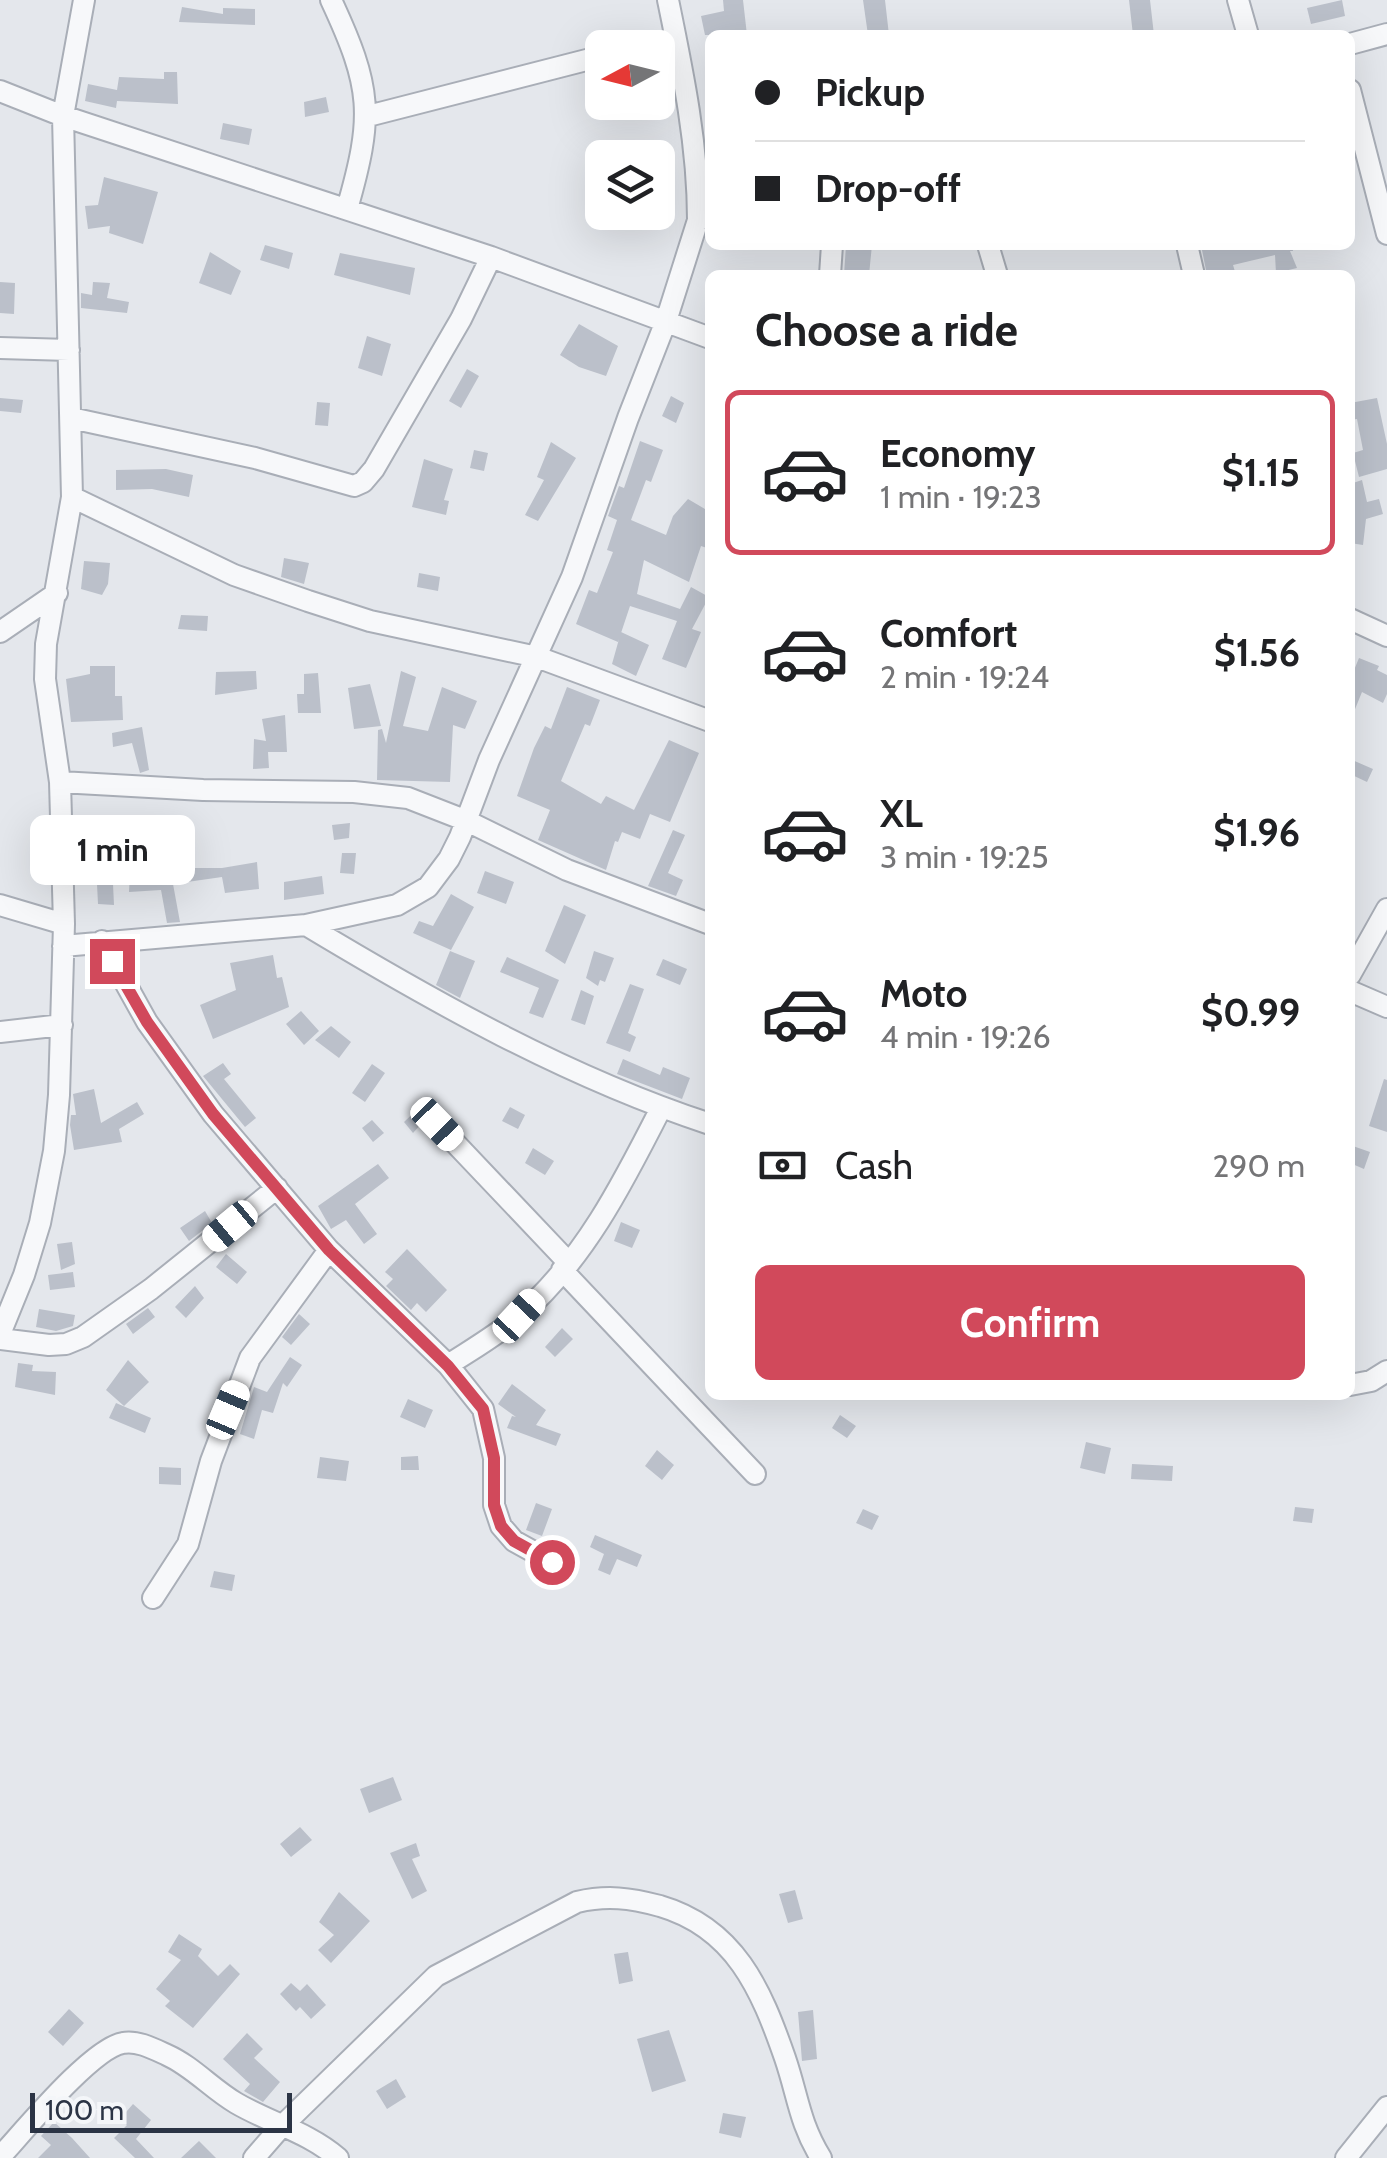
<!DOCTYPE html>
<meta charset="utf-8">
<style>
:root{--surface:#fff;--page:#f2f2f2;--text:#202124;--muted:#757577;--line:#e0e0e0;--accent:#d1495b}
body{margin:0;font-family:Cabin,sans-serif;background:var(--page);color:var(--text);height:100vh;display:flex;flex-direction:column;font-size:38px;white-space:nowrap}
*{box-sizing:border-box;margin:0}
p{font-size:32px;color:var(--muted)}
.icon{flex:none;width:55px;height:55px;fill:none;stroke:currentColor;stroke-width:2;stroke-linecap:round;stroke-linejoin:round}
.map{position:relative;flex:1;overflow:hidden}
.drawer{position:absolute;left:705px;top:270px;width:650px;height:1130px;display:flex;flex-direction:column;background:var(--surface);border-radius:15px;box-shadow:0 10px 40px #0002}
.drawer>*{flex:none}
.hud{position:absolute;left:705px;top:30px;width:650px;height:220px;border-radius:15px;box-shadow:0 10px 40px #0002;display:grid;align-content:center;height:220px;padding:0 50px;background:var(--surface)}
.needle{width:65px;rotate:263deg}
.tools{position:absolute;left:585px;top:30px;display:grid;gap:20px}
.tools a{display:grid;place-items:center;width:90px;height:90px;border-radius:15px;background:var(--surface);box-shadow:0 10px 40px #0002;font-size:50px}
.scale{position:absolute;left:30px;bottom:25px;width:262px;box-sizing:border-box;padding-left:10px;border:5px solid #2b3445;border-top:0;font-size:28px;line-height:35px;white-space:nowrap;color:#2b3445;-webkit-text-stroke:8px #f4f6f9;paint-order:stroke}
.end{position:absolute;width:45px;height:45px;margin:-22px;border:12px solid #d1495b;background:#fff;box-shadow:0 0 0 5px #fff}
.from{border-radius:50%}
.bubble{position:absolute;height:70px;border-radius:15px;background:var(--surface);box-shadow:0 10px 40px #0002;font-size:32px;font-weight:800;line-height:70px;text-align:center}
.car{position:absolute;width:30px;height:60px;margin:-30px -15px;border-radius:12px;box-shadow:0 0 8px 2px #0007;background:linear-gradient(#fff 24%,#345 0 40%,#fff 0 76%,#345 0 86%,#fff 0)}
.hud b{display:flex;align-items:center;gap:35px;height:95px;font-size:38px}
.hud b+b{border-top:2px solid var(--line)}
.hud i{width:25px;height:25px;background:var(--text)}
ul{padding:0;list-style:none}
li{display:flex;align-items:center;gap:30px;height:165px;margin:0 20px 15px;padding:0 30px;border:5px solid transparent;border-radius:15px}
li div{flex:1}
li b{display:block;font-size:38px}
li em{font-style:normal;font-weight:800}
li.selected{border-color:var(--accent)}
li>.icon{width:90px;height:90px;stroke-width:1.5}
h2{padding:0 50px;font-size:45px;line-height:120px}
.pay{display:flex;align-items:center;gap:25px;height:110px;padding:0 50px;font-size:38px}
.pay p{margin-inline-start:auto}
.primary-button{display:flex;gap:20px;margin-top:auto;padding:20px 50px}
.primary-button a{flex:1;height:115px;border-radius:15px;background:var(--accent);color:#fff;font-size:40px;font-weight:800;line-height:115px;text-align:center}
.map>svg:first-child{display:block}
.building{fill:#bbc0ca}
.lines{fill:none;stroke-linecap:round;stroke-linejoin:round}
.minor-casing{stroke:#a9aeb7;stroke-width:24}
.minor{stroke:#f7f8fa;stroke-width:20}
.route{stroke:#d1495b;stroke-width:12}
</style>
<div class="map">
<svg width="1387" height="2158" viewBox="0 0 1387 2158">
<rect width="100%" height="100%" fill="#e4e7ec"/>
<path class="building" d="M723 0H743L747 35H705L701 16 724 11Z
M863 0H885L889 35H868Z
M1129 0H1150L1154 35H1133Z
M1342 0 1345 16 1311 24 1307 8Z
M182 7 223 14V8L255 9V25L179 22Z
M164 72H177L178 104 117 101 116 108 85 101 88 84 117 90 119 77 164 79Z
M326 97 329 112 305 117 304 102Z
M223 123 252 129 249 145 220 139Z
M104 177 158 192 143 244 109 233 110 226 88 229 85 206 98 205Z
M265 245 293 253 289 269 260 260Z
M846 245H872L869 275H844Z
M1201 245H1292L1293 251H1290L1297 268 1276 273 1275 255 1233 265 1236 275H1207Z
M210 252 241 271 231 295 199 283Z
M340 253 415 268 410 295 334 275Z
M0 282 15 283 14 314 0 313Z
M93 282 110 283 107 298 129 302 127 313 81 308V293L92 295Z
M579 324 618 346 606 376 579 367 560 355Z
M367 336 391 344 382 376 358 368Z
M467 369 479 376 461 408 449 401Z
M671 396 684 403 676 423 662 416Z
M0 398 23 400 21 413 0 411Z
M1377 398 1387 444V469L1359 477 1353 453 1363 450 1357 419 1350 420V403Z
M317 402 330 403 328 426 315 425Z
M640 441 663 450 651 482 646 480 631 520 666 535 673 516 688 499 710 512V549L701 546 689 582 644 560 637 594 680 609 691 587 709 597 692 629 701 632 686 668 662 659 677 621 630 606 618 642 576 624 589 590 597 593 613 552 607 550 617 520 608 516 619 486 624 488Z
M551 442 576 458 538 521 525 515 544 480 537 477Z
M474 450 488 453 484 471 470 468Z
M424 459 453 469 444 500 449 501 446 515 412 507Z
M166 469 193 475 189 497 152 489 116 490V470Z
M1362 480 1367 502 1379 499 1383 514 1366 519 1363 545 1350 543V484Z
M284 558 309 563 304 584 281 577Z
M84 561 110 563 108 584 102 595 81 589Z
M419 573 440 577 438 591 417 587Z
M181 615 208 616 207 631 178 629Z
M621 632 649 645 636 676 612 664Z
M1359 658 1379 666 1377 670 1387 675V694L1383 703 1362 692 1351 719 1350 680Z
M90 666H115V696H122L123 720 71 722 66 679 90 674Z
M256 671 257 689 215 695 216 672Z
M401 671 416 677 403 726 428 731 442 687 477 701 465 729 453 725 450 782 377 780 378 730 382 729 386 743Z
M318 673 321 713H298L297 694H304V674Z
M370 684 381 726 354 729 348 688Z
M567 687 600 700 590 726 585 724 561 781 601 804 606 796 634 810 669 740 699 753 670 822 650 814 640 839 622 832 618 842 615 841 606 870 538 840 550 810 517 796 534 748 545 726 551 729Z
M285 715 287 752H268L269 768 253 769 254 739 266 741 262 719Z
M142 727 149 770 140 773 132 743 113 747 112 733Z
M1350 759 1373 769 1367 782 1350 774Z
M90 822 108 823V846L89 845Z
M350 823 349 838 334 840 332 825Z
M673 830 685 835 668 873 683 880 676 896 648 886Z
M180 850 181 868H222L257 862 259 889 225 893 222 877 173 884 180 922 167 923 161 890 129 892 131 854Z
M342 853H356L354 874 340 873Z
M485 871 514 882 506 904 477 893Z
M322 876 324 894 284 900V882Z
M97 884H113L114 905 98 904Z
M451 894 474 907 451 950 413 933 419 921 433 926Z
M564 905 586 915 565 964 545 951Z
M450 951 475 961 460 998 436 985Z
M594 951 614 958 605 982 600 980 598 986 586 978Z
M273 955 277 978 282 977 289 1007 213 1039 200 1005 236 990 230 963Z
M507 957 559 980 543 1018 529 1013 539 988 500 972Z
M663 959 687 969 680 985 656 975Z
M630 984 644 989 628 1033 636 1037 630 1052 606 1043Z
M581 990 594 996 585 1025 571 1020Z
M301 1011 319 1031 304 1045 286 1024Z
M331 1026 351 1042 339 1058 315 1040Z
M623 1059 660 1075 663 1067 690 1078 682 1099 617 1074Z
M223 1063 231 1074 224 1079 256 1118 245 1127 203 1076Z
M372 1064 385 1073 365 1102 352 1093Z
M1384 1079 1387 1080V1132L1369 1126Z
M94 1089 101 1123 137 1102 144 1114 119 1129 122 1142 74 1150 70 1125 71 1115H76L73 1094Z
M424 1103 432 1112 413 1133 404 1122Z
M510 1107 525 1115 518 1129 502 1121Z
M372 1120 384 1133 373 1142 362 1128Z
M1350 1145 1370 1152 1364 1169 1350 1163Z
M533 1148 554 1161 545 1175 525 1163Z
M378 1164 389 1178 355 1204 377 1234 364 1244 346 1220 331 1229 318 1206Z
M205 1211 212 1223 189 1241 180 1228Z
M621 1222 640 1230 632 1248 614 1241Z
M72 1242 75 1264 61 1270 57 1244Z
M407 1249 447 1290 426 1312 417 1303 411 1310 386 1286 393 1279 385 1272Z
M226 1254 247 1272 237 1284 216 1267Z
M73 1272 75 1287 50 1290 48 1275Z
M195 1286 204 1298 186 1318 175 1307Z
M148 1308 155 1317 133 1334 126 1324Z
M39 1309 75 1315 73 1326 56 1331 36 1327Z
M299 1314 310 1324 291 1345 282 1337Z
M562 1328 573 1339 555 1357 545 1347Z
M290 1357 302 1365 287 1387 283 1383 273 1413 262 1410 254 1439 240 1434 254 1387 267 1392Z
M128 1360 149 1382 124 1406 106 1390Z
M18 1363 33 1365 32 1371 56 1372 55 1395 15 1387Z
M512 1384 546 1410 536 1425 561 1434 556 1446 507 1428 512 1416 516 1417 498 1404Z
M408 1399 433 1410 425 1428 400 1417Z
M116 1403 151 1418 145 1433 109 1418Z
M840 1415 856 1426 847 1438 832 1428Z
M1086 1442 1111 1448 1105 1474 1080 1468Z
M657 1450 674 1465 662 1480 645 1466Z
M418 1456 419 1470H401V1457Z
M320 1457 349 1461 346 1481 317 1478Z
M1132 1464 1173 1466 1172 1481 1131 1479Z
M159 1467 181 1468V1485L159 1484Z
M536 1503 552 1509 542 1536 526 1530Z
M1295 1507 1314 1509 1312 1523 1293 1521Z
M863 1509 879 1516 872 1530 856 1523Z
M595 1535 642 1555 637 1567 617 1559 610 1575 598 1570 604 1554 590 1547Z
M214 1571 235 1575 232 1591 210 1587Z
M393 1777 402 1800 369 1813 360 1789Z
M300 1827 312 1840 291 1857 280 1844Z
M416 1843 420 1856 412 1859 427 1891 412 1899 390 1853Z
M795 1890 803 1919 788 1923 779 1894Z
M339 1892 370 1921 331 1963 318 1950 334 1935 319 1922Z
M179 1934 202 1949 198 1956 218 1976 230 1964 240 1974 193 2028 165 2006 170 2001 156 1989 181 1960 168 1952Z
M628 1952 633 1981 619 1984 614 1954Z
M291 1983 300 1991 307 1984 326 2005 311 2019 300 2007 296 2011 280 1994Z
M69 2009 84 2023 63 2046 48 2032Z
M813 2010 817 2059 802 2061 798 2012Z
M669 2030 686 2081 652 2092 637 2039Z
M247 2033 263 2049 254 2058 280 2082 263 2102 244 2091 250 2084 223 2059Z
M396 2079 406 2097 387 2109 376 2091Z
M133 2104 151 2120 136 2139 154 2158H135L114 2138 127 2125 120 2119Z
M723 2113 746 2117 741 2138 719 2133Z
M54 2122 72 2138 90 2158H38L51 2145 41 2136Z
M199 2141 216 2158H181Z"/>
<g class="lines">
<g class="minor-casing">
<path id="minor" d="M331 0C372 88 374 115 347 209
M668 0C683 73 698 145 698 220
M1238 0 1248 35
M1350 44 1387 34
M643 48 676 41
M1350 90 1387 234
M0 91 63 116 491 257 710 338
M368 116 602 56
M988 245 997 275
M1187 245 1194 275
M830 275 832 245
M0 348 69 350
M71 418 255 458 354 486 363 482 374 469 461 319 491 257
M72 497 234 575 308 601 370 621 537 657 710 721
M1350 619 1387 636
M0 632 57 593
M60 782 203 790 354 792 408 798 467 821 567 870 710 924
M0 905 64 924
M306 925C434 1002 567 1077 710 1124
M102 941 147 1022 213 1114 329 1250 448 1365 483 1409 494 1458V1505L501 1526 514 1541 552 1562
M63 946 306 925 397 905 428 887 449 859 460 837 489 760 572 577 628 418 666 321 698 220 710 217
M1350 975 1387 909
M1350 991 1387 1007
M0 1032 62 1025
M437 1124 568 1262
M562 1270 755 1474
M0 1334 24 1275 40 1223 54 1151 59 1095 64 924 60 782 45 679 46 644 72 497 63 116 84 0
M0 1339 49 1345 66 1344 83 1337 151 1289 277 1188
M448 1365C471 1350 497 1335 518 1317 583 1262 623 1183 661 1108
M1350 1385 1371 1381 1387 1371
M153 1598 188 1544 211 1461 250 1358 329 1250
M0 2157C24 2131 92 2048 123 2043 137 2040 154 2049 167 2055 192 2066 212 2089 236 2103 270 2123 308 2132 338 2158
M254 2158 281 2127 436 1976 577 1902C607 1895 630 1898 660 1906 735 1928 761 1989 785 2058 798 2096 799 2122 821 2158
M1346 2158 1387 2107"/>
</g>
<use href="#minor" class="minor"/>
</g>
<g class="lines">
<path class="route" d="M112 961 147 1022 213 1114 329 1250 448 1366 483 1409 494 1458V1505L501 1526 514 1541 552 1562"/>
</g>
</svg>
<div class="tools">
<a><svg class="needle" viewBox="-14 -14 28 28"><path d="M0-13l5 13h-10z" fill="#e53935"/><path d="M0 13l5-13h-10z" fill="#757577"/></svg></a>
<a><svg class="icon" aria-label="layers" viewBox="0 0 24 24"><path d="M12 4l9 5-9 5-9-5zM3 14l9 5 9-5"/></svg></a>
</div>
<div class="scale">100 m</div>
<i class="end from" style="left:552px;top:1562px"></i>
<i class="end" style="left:112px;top:961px"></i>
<div class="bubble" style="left:30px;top:815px;width:165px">1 min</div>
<i class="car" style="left:437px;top:1124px;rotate:136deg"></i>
<i class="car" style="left:230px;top:1226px;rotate:230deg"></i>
<i class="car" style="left:519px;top:1316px;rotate:43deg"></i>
<i class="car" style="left:228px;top:1410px;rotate:23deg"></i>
<div class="hud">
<b><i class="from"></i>Pickup</b>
<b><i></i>Drop-off</b>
</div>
<section class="drawer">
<h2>Choose a ride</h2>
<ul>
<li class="selected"><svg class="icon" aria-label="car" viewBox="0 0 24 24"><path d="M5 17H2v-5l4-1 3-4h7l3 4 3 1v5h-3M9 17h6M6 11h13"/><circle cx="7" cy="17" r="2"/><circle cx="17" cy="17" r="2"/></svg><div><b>Economy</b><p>1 min · 19:23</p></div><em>$1.15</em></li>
<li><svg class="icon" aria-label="car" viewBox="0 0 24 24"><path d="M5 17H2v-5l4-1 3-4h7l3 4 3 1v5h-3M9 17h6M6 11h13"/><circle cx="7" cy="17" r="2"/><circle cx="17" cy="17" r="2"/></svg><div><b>Comfort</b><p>2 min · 19:24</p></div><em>$1.56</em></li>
<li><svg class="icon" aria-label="car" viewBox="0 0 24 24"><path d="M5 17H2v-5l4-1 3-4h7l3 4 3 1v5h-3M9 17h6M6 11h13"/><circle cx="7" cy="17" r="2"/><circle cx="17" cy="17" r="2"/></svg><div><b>XL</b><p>3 min · 19:25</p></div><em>$1.96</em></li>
<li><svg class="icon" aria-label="car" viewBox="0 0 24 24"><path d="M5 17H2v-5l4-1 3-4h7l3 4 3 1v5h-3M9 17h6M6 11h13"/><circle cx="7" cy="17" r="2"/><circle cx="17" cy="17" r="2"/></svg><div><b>Moto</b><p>4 min · 19:26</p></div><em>$0.99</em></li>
</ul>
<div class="pay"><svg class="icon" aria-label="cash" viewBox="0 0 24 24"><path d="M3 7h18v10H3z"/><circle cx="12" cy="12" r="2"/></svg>Cash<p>290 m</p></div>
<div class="primary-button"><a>Confirm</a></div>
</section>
</div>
